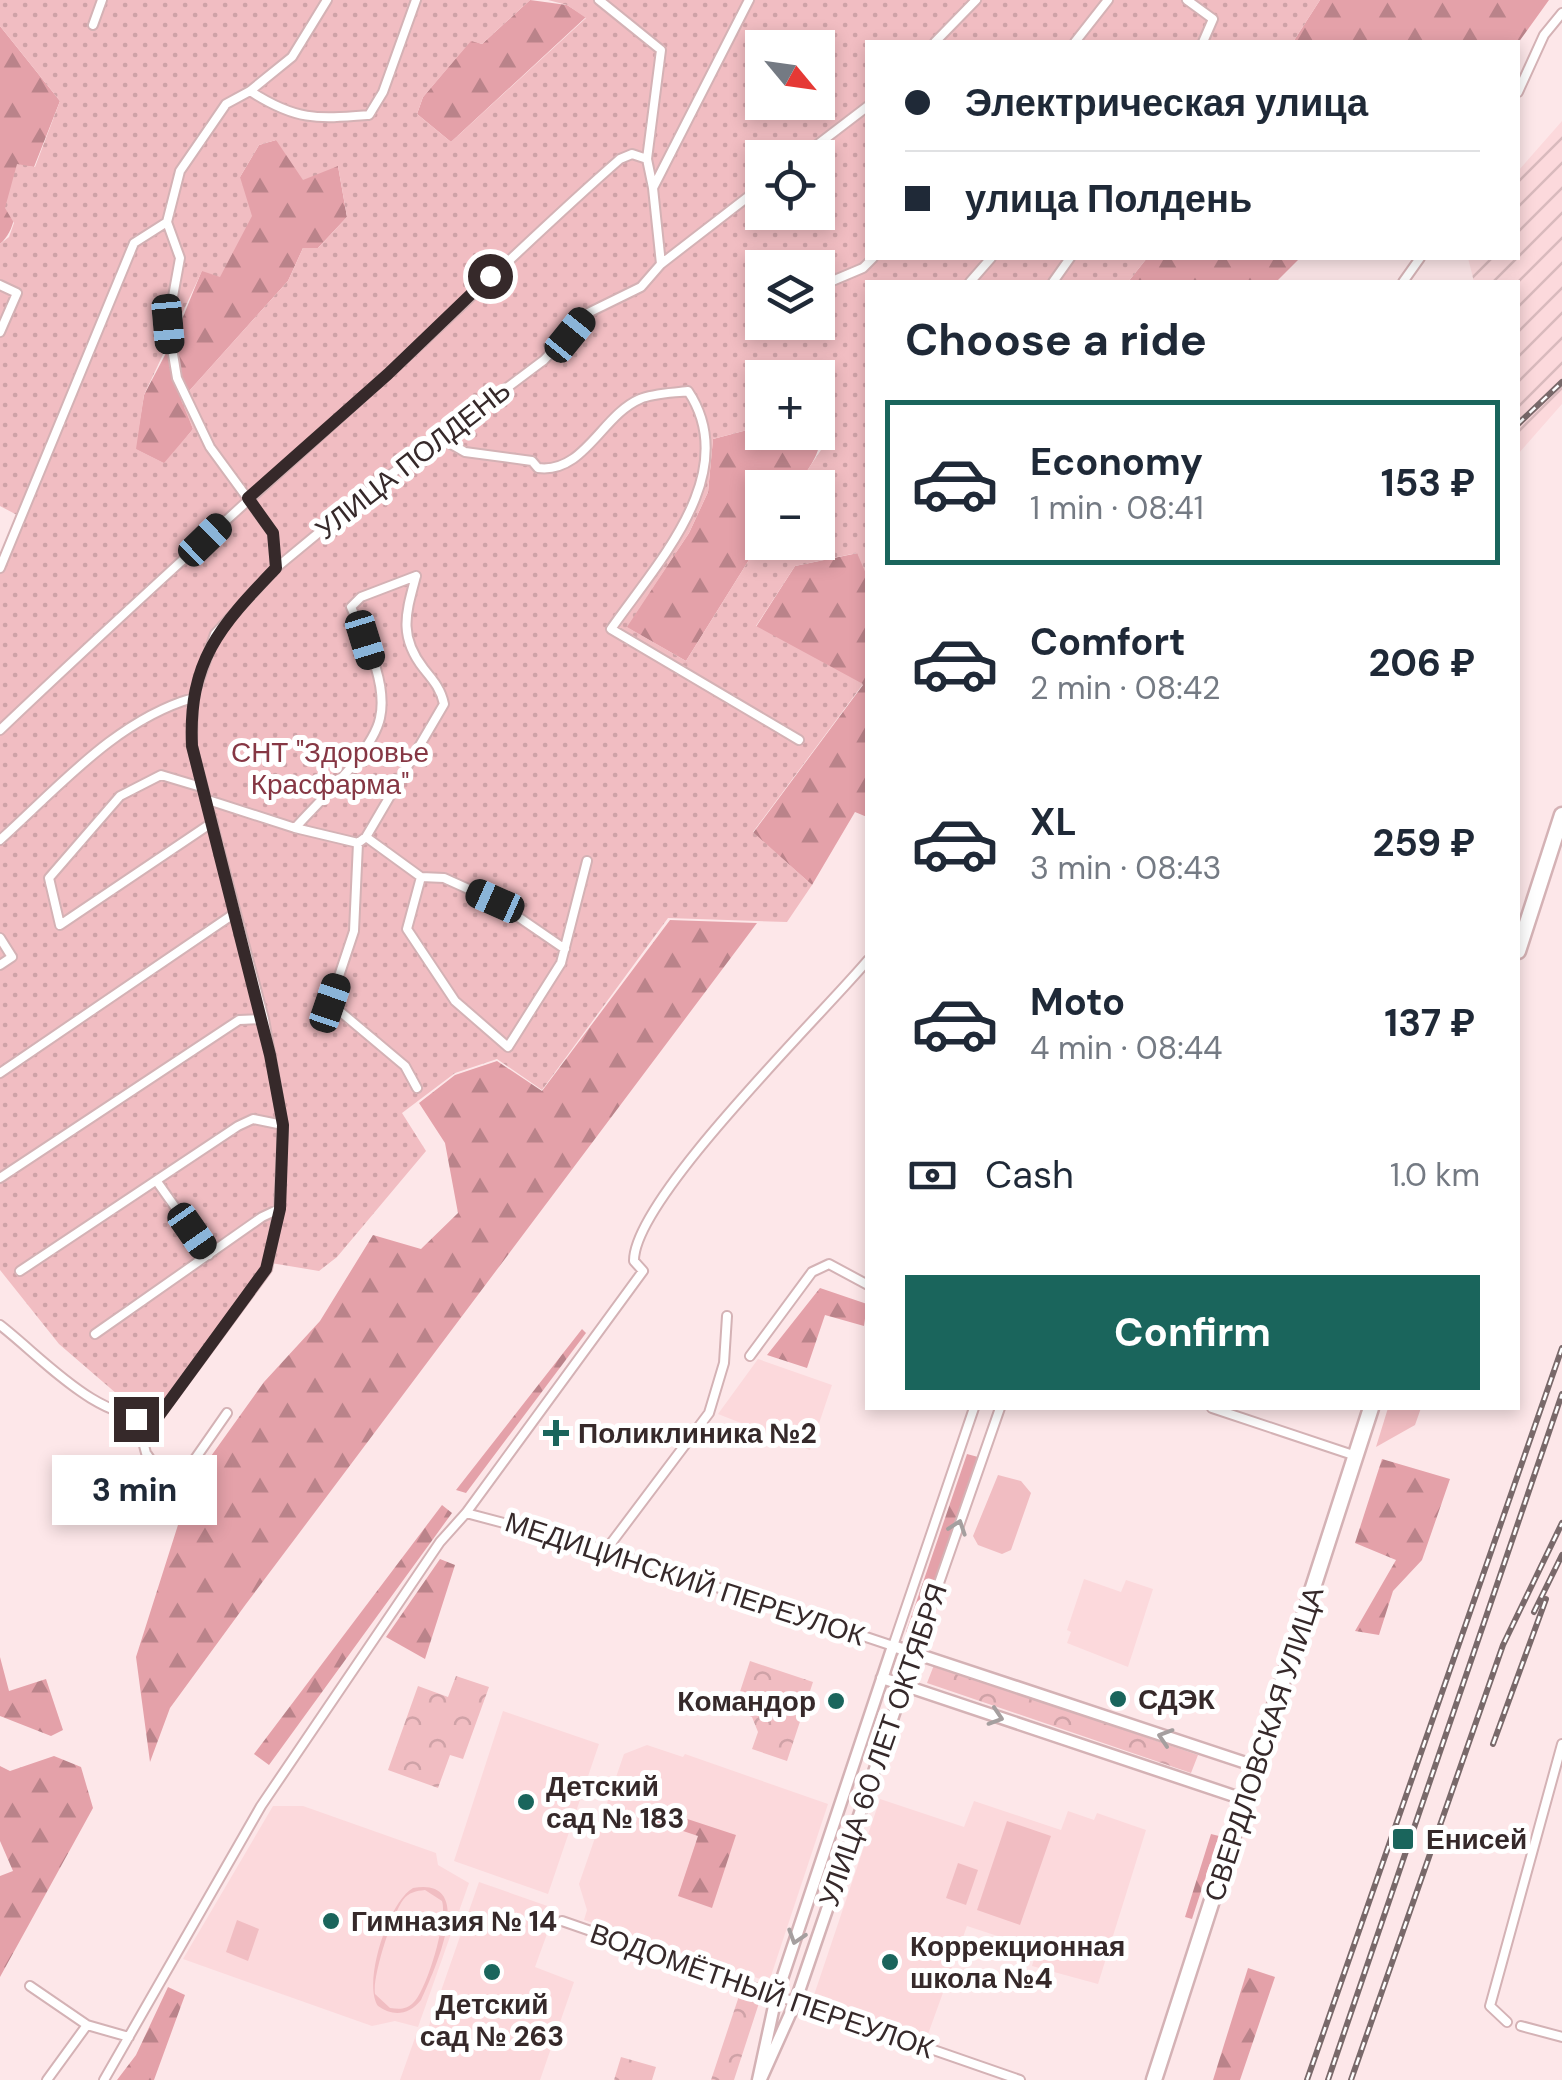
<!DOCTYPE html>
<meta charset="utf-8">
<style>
:root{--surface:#fff;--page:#f2f2f3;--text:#1f2937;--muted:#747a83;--line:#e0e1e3;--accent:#1a655c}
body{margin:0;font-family:"DM Sans",sans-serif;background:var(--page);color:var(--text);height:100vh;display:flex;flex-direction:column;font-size:38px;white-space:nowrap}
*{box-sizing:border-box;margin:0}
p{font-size:32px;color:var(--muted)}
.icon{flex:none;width:55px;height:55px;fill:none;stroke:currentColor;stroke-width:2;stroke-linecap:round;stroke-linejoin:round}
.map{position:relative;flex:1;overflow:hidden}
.details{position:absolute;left:865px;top:280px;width:655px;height:1130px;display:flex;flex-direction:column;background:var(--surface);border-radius:0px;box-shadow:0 5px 15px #0003}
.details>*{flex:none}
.guide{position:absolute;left:865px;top:40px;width:655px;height:220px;border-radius:0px;box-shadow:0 5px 15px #0003;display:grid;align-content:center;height:220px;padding:0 40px;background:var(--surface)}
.needle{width:65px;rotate:119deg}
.tools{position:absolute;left:745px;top:30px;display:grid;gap:20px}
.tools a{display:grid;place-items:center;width:90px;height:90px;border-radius:0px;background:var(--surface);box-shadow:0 5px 15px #0003;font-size:50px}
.end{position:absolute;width:45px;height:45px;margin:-22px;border:12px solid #36292a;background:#fff;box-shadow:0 0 0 5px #fff}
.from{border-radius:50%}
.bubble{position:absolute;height:70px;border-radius:0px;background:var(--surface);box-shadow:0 5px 15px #0003;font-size:32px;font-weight:700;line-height:70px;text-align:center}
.car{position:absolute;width:30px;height:60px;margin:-30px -15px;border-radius:12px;box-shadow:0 0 8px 2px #0007;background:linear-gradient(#222 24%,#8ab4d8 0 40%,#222 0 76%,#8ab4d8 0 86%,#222 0)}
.guide b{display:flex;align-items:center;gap:35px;height:95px;font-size:38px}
.guide b+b{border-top:2px solid var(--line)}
.guide i{width:25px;height:25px;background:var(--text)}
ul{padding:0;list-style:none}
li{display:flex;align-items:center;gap:30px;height:165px;margin:0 20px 15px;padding:0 20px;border:5px solid transparent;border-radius:0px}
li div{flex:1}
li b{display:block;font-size:38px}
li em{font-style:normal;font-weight:700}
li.current{border-color:var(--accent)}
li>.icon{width:90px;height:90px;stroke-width:1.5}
h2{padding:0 40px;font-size:45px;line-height:120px}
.pay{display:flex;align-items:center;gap:25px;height:110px;padding:0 40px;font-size:38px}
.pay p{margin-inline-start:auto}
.primary-button{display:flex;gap:20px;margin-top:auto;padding:20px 40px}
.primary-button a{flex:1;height:115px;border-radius:0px;background:var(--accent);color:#fff;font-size:40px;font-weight:700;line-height:115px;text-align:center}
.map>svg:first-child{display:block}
.built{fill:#fcd9dc}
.industrial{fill:url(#industrial-furrows)}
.grass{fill:#f1bdc2;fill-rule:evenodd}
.forest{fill:url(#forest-firs)}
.park{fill:url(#park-crowns)}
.garden{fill:url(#garden-dots);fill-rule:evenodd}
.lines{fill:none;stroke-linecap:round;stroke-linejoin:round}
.street-casing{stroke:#d4b2b5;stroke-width:12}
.secondary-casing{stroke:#d4b2b5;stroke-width:15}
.highway-casing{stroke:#d4b2b5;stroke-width:19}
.street{stroke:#fff;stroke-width:8}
.secondary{stroke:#fff;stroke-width:10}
.highway{stroke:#fff;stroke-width:14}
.rail-casing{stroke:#79696a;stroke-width:6}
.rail{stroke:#fff;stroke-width:2.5;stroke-dasharray:8;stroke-linecap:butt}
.oneway{stroke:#a59f9f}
.route{stroke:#36292a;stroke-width:12}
.poi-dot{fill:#1a655c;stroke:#fff;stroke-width:4}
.labels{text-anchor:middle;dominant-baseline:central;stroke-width:10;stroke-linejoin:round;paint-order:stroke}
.street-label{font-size:28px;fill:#36292a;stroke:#fff}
.park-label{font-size:28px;fill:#863744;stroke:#fff}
.poi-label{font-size:28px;font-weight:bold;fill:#36292a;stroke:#fff;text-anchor:start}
</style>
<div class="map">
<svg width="1562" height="2080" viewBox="0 0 1562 2080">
<defs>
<pattern id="industrial-furrows" width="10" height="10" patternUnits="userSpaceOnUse" patternTransform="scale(2.5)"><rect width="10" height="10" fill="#fcd9dc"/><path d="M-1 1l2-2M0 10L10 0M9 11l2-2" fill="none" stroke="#d9babd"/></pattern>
<pattern id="forest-firs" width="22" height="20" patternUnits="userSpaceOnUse" patternTransform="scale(2.5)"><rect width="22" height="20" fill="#e4a1a9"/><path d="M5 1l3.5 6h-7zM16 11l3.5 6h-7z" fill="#ba838a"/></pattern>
<pattern id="park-crowns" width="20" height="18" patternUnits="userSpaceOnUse" patternTransform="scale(2.5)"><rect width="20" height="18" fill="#f1bdc2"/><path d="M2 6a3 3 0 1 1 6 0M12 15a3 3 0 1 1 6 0" fill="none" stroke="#cfa2a7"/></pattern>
<pattern id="garden-dots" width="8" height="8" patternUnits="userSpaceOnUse" patternTransform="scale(2.5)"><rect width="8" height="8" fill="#f1bdc2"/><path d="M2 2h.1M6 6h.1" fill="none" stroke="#cfa2a7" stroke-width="1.8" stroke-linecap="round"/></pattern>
</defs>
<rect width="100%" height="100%" fill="#fde7e9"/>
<path class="built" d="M758 1359 832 1385 810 1450 718 1414Z
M1084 1579 1121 1592 1126 1580 1153 1589 1128 1667 1067 1643 1071 1632 1067 1630Z
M503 1711 599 1744 548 1894 454 1861Z
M647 1745 683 1757 685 1754 828 1804 769 1982 584 1920 587 1910 579 1884 624 1754Z
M880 1799 964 1827 974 1801 1061 1830 1068 1811 1094 1820 1097 1813 1146 1830 1098 1984 1032 1966 1037 1949 967 1926 927 2037 813 1998Z
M273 1806H303L436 1853 438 1865 469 1883 418 2027 395 2021 372 2026 183 1959Z
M479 1882 556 1909 535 1967 574 1982 540 2080H400L416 2035 426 2034Z"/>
<path class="industrial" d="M1562 121V404L1518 454V282H1474L1468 258H1518V171Z"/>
<path class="grass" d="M1388 1408H1421L1415 1425 1376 1447Z
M998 1475 1021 1481 1031 1493 1011 1550 1002 1554 978 1545 973 1536Z
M1007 1821 1051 1836 1020 1925 977 1910Z
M958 1863 978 1870 966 1905 946 1898Z
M413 1888C479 1876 433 1973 421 2000 409 2015 393 2017 378 2006 362 1983 389 1901 413 1888ZM425 1890 442 1901C448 1918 427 1991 413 2003 406 2010 399 2009 390 2008L375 1994C372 1977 392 1915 403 1900 409 1892 416 1891 425 1890Z
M237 1920 259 1929 248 1961 226 1952Z"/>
<path class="forest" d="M530 0 567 5 586 17 451 142 417 114 423 97 471 40 482 44Z
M1320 0H1549L1518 43 1293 42Z
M0 26 60 101 34 167 17 165C16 189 21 227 0 244Z
M276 140 338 166 347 217 318 248H303L288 281 182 399 193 429 165 464 135 449 144 395 176 334 240 177 259 145Z
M1147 258H1300L1276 282H1128Z
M818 417C826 448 813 462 796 487L762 488V539L686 661 626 627 689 533 708 492 713 439 751 429 762 420V432H818Z
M858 553 868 576 867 817 855 812 812 885 753 833 863 685 756 627 795 566Z
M670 920 757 923 246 1604 170 1708 150 1762 136 1657 191 1484 264 1382 320 1321 373 1235 421 1249 458 1213 445 1143 419 1103 455 1075 497 1061 542 1091Z
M820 1288 867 1304 864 1326 825 1315 807 1368 767 1355Z
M582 1329 586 1333 466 1493 456 1490Z
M967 1454 978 1457 917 1636 906 1632Z
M1382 1459 1450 1479 1422 1560 1393 1591 1379 1635 1355 1631 1396 1560 1355 1543Z
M442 1505 452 1513 269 1765 254 1754Z
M440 1559 455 1565 425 1659 386 1637Z
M0 1657 9 1691 46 1679 63 1730 51 1736 0 1716Z
M54 1756 81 1767 93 1808 0 1977V1876L13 1871 0 1841V1766L10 1771Z
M651 1807 736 1835 712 1908 678 1896 698 1836 647 1819Z
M1211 1834 1219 1836 1192 1919 1185 1917Z
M1248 1968 1275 1977 1240 2080H1213Z
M168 1987 185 1995 154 2080H117L136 2055Z"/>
<path class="park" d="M750 1661 813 1682 787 1761 752 1749 758 1732 752 1717 734 1710Z
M934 1665 1198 1755 1191 1773 927 1683Z
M456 1676 489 1687 463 1759 450 1755 438 1788 388 1770 418 1686 448 1697Z
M739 1996 759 2003 734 2080H711Z
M621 2057 656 2067 652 2080H614Z"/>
<path class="garden" d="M0 0H530L482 44 471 41 423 97 417 114 451 142 586 18 567 5 548 0H1320L1293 42H868V258H1147L1128 282H868L867 576 857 553 795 566 756 626 863 684 753 832 812 885 787 922 668 918 542 1090 497 1059 455 1073 402 1113 426 1151 337 1257 319 1271 265 1262 164 1401 139 1413 59 1344 0 1270V559L19 516 0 506V244L9 237 14 223 5 208 17 164 35 167 60 101 0 26ZM762 48H818V102H762ZM276 140 303 180 338 166 347 217 318 248H303L288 281 181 400 193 429 164 463 136 449 144 395 202 271 220 277 252 216 240 177 259 145ZM762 158H818V212H762ZM762 268H818V322H762ZM762 378H818L821 450 796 487 818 488V542H762V539L686 661 627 627 689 533 708 492 713 439 751 429 762 420Z"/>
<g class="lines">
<g class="street-casing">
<path id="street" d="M599 0 661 50 647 159 653 188
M1187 0 1213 19 1203 42
M93 25 102 0
M935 42 976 0
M1075 42 1108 0
M250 91C296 121 317 119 369 115L383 92 416 0
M1518 92 1544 35 1562 13
M800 158 868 106
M661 264 653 188 749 0
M970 282 991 258
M1053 282 1070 258
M1403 282 1420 258
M0 285 17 293 0 332
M818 287 863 268 873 258
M437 436 465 452 532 461 538 468C584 474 602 415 640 399 654 393 674 393 688 391 743 473 657 563 611 629L799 740
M0 568 134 243 167 222
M276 568 273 533 210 447 177 378 168 324 180 258 167 222 180 171 226 104 250 91 292 57 327 0
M0 730C121 615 245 503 369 391 454 315 534 234 620 159L632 154 647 159
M201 787 161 775 120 796 49 878 60 925 213 822
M205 799 295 828C318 802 373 752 380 718 388 683 365 639 351 607L361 597 416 576
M295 828 358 843 366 837 421 877 444 878 495 901 565 949
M366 837 444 704C441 689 433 680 424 669 398 636 406 613 416 576
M0 840C58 788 116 720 193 698
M358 843 354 931 330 1003 405 1066 417 1088
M421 877 407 929 455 1001 508 1047 561 963 587 861
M0 938 12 957 0 965
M0 1073 235 913
M0 1178 239 1020 264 1019
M158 1183 209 1255
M20 1271 238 1126 253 1119 283 1125
M0 1325C44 1359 98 1423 158 1417L267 1269 279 1209 283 1125 264 1019 192 746 193 698 215 634 276 568 374 487 544 360 588 313 641 287 661 264 762 186
M95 1334 262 1217 279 1209
M750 1356 812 1272 829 1264 868 1285
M1212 1408 1356 1456
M137 1419 146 1453 168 1485 181 1479 227 1413
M466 1513 606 1550 893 1646 974 1408
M606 1550 709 1413 724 1363 727 1316
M915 1652 1000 1408
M562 1921 1020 2080
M30 1986 87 2025 129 2037
M1507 2022 1490 2006 1562 1744
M1521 2026 1562 2037
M47 2080 87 2025
M104 2080 261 1806 440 1542 466 1513 643 1271 634 1261C633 1199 822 1015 868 960"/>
</g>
<g class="secondary-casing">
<path id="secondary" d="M882 1678 1246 1800
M761 2079 795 2003 915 1652
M758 2080 776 1997 893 1646 1258 1767"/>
</g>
<g class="highway-casing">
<path id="highway" d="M1518 951 1562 815
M1154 2080 1371 1408"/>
</g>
<use href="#street" class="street"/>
<use href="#secondary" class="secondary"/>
<use href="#highway" class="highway"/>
<g class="rail-casing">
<path id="rail" d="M1518 424 1562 382
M1534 1612 1562 1555
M1493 1744 1546 1599
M1307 2080 1562 1348
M1328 2080 1562 1394
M1351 2080 1503 1645 1562 1523"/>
</g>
<use href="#rail" class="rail"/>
</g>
<defs><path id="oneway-chevron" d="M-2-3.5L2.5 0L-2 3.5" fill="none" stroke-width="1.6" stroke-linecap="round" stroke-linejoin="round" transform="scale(2.5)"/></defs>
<g class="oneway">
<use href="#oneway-chevron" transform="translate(958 1527) rotate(-71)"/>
<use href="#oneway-chevron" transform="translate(996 1717) rotate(18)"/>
<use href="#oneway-chevron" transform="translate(1165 1737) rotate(-162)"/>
<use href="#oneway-chevron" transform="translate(796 1937) rotate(108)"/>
</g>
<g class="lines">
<path class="route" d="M136 1419 158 1417 266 1269 280 1209 283 1125 270 1055 192 746C188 661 220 626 276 568L273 533 248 498 388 374 490 276"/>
</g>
<g class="poi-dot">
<path d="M551 1418h10v10h10v10h-10v10h-10v-10h-10v-10h10z"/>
<circle cx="1118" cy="1699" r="10"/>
<circle cx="836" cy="1701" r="10"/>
<circle cx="526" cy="1802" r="10"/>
<rect x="1391" y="1827" width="24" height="24" rx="5"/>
<circle cx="331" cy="1921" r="10"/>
<circle cx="890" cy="1962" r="10"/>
<circle cx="492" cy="1972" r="10"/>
</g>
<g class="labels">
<g class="street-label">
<text transform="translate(413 460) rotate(-38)">УЛИЦА ПОЛДЕНЬ</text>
<text transform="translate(685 1579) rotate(18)">МЕДИЦИНСКИЙ ПЕРЕУЛОК</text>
<text transform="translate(1264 1744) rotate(-72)">СВЕРДЛОВСКАЯ УЛИЦА</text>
<text transform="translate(883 1745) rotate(-71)">УЛИЦА 60 ЛЕТ ОКТЯБРЯ</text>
<text transform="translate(762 1991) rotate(19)">ВОДОМЁТНЫЙ ПЕРЕУЛОК</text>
</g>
<g class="park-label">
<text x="330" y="752">СНТ "Здоровье<tspan x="330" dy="32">Красфарма"</tspan></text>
</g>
<g class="poi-label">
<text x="578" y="1433">Поликлиника №2</text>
<text x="1138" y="1699">СДЭК</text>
<text x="816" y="1701" text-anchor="end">Командор</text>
<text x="546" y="1786">Детский<tspan x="546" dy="32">сад № 183</tspan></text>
<text x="1426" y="1839">Енисей</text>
<text x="351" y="1921">Гимназия № 14</text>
<text x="910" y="1946">Коррекционная<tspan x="910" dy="32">школа №4</tspan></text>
<text x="492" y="2004" text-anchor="middle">Детский<tspan x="492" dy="32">сад № 263</tspan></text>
</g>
</g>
</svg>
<div class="tools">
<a><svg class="needle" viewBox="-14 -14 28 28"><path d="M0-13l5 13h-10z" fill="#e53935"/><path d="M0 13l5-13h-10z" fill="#747a83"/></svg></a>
<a><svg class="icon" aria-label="locate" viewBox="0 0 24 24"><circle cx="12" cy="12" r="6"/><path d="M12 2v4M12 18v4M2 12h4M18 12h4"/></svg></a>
<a><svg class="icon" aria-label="layers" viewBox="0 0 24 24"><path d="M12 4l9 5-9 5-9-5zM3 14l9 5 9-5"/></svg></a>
<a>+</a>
<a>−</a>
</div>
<i class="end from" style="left:490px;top:276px"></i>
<i class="end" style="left:136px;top:1419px"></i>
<div class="bubble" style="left:52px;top:1455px;width:165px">3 min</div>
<i class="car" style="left:168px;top:324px;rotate:175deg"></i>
<i class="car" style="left:570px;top:335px;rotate:39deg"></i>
<i class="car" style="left:205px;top:540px;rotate:46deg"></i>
<i class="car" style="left:365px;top:640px;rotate:163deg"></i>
<i class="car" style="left:495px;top:901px;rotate:294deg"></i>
<i class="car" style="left:330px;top:1003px;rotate:19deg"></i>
<i class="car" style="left:192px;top:1231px;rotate:145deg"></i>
<div class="guide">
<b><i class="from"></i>Электрическая улица</b>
<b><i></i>улица Полдень</b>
</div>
<section class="details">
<h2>Choose a ride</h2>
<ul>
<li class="current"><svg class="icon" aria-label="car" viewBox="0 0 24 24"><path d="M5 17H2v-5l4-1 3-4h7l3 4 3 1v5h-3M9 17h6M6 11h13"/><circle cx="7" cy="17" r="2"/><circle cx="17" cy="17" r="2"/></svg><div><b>Economy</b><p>1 min · 08:41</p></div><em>153 ₽</em></li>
<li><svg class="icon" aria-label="car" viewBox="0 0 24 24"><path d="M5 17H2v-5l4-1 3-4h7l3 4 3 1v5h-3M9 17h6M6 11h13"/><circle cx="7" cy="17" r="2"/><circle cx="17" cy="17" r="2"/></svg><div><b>Comfort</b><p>2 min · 08:42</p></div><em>206 ₽</em></li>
<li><svg class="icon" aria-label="car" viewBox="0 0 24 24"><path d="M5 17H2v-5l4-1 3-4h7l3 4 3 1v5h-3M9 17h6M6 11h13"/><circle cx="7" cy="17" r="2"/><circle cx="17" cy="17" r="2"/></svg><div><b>XL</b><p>3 min · 08:43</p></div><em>259 ₽</em></li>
<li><svg class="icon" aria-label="car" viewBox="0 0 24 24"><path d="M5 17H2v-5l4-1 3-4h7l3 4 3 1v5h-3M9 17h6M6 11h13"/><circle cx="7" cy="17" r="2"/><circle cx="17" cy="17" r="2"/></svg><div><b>Moto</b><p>4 min · 08:44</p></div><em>137 ₽</em></li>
</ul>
<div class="pay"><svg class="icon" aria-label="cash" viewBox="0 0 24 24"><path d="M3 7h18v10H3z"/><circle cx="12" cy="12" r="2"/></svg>Cash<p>1.0 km</p></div>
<div class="primary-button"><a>Confirm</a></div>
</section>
</div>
